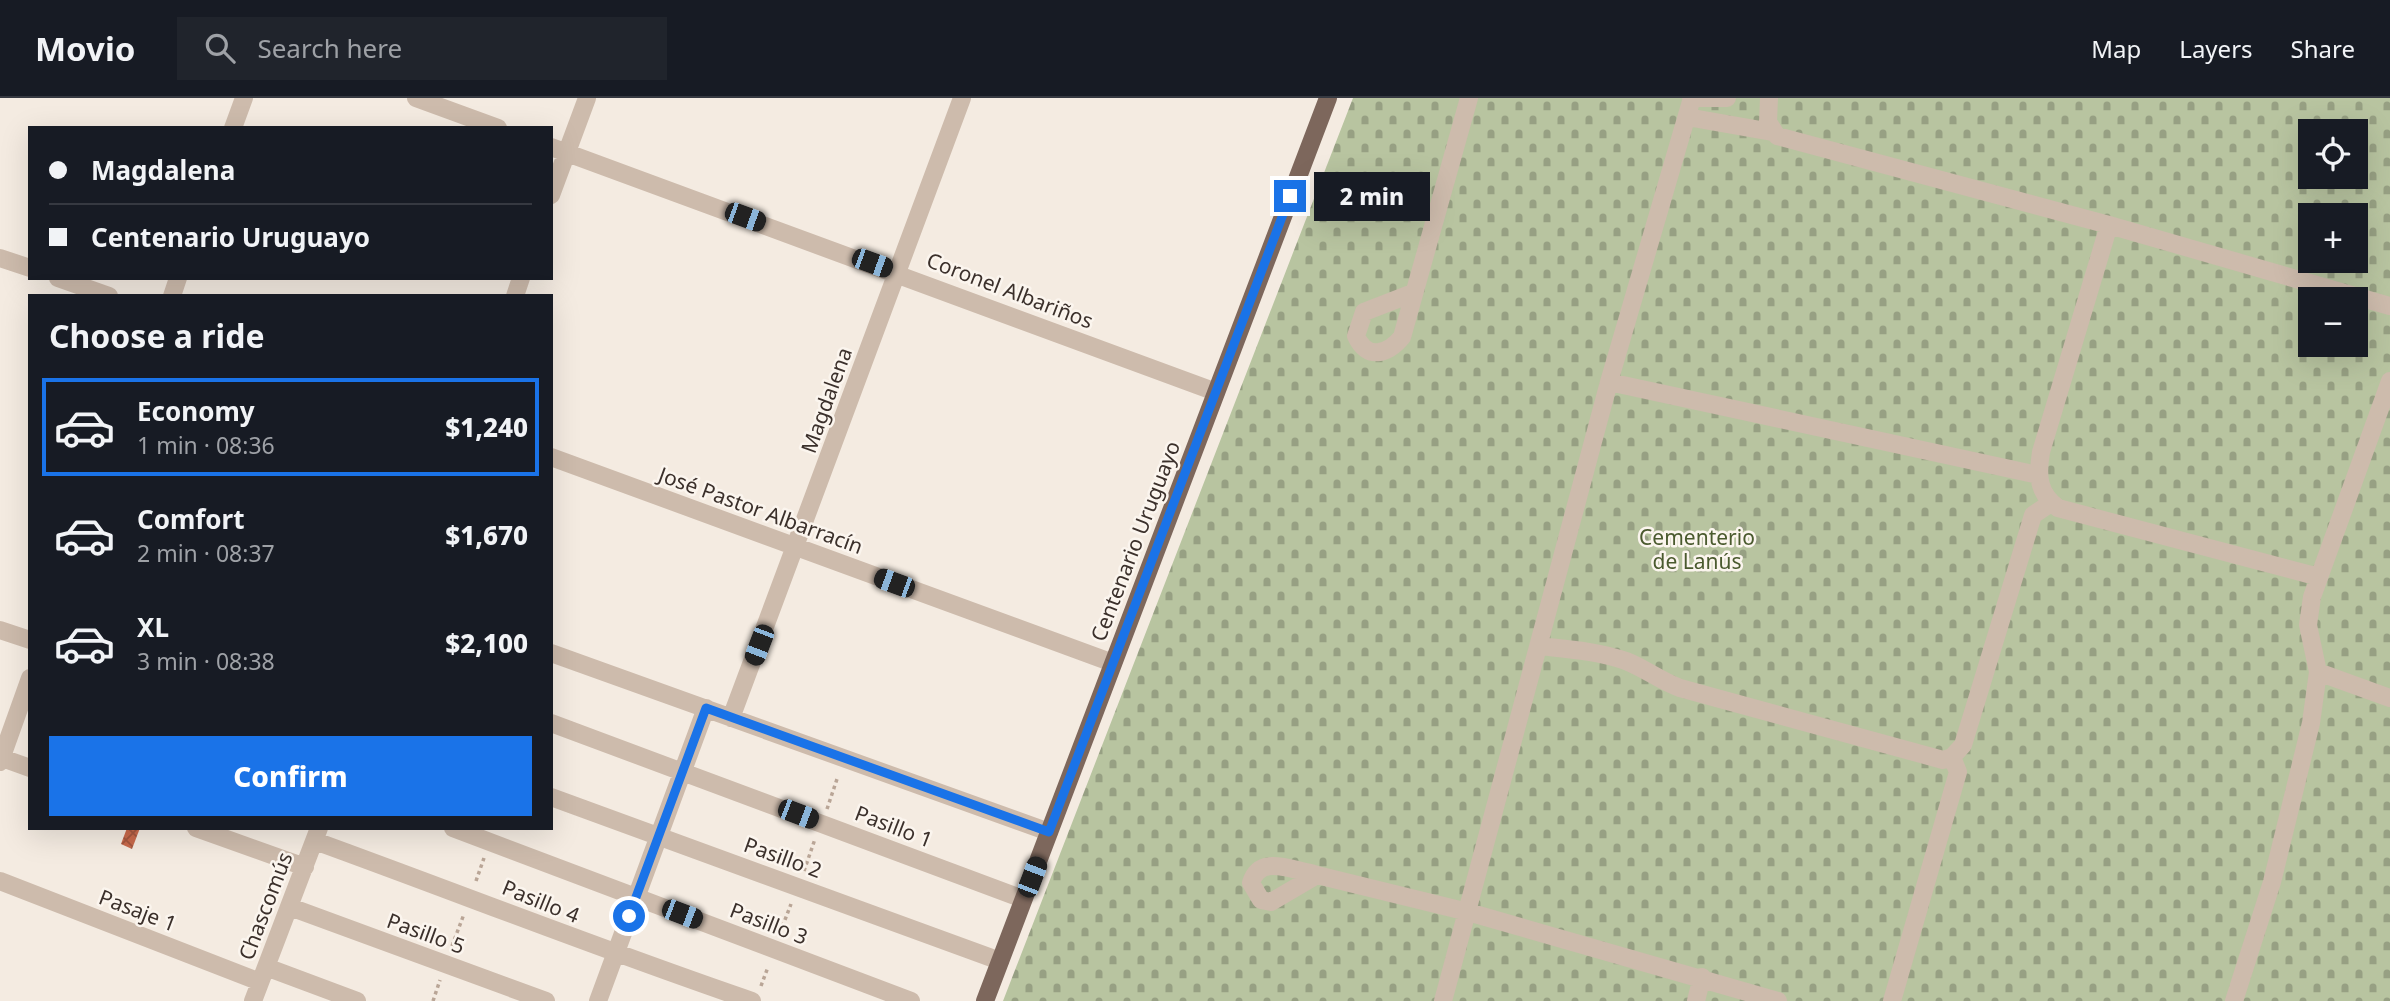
<!DOCTYPE html>
<meta charset="utf-8">
<style>
:root{--surface:#171b24;--page:#20242c;--text:#f1f3f6;--muted:#9ea1a6;--line:#363941;--accent:#1a73e8}
body{margin:0;font-family:"Noto Sans",sans-serif;background:var(--page);color:var(--text);height:100vh;display:flex;flex-direction:column;font-size:26px;white-space:nowrap}
*{box-sizing:border-box;margin:0}
p{font-size:23px;color:var(--muted)}
.icon{flex:none;width:38px;height:38px;fill:none;stroke:currentColor;stroke-width:2;stroke-linecap:round;stroke-linejoin:round}
.map{position:relative;flex:1;overflow:hidden}
.drawer{position:absolute;left:28px;top:196px;width:525px;height:536px;display:flex;flex-direction:column;background:var(--surface);border-radius:0px;box-shadow:0 7px 28px #0002}
.drawer>*{flex:none}
.top-card{position:absolute;left:28px;top:28px;width:525px;height:154px;border-radius:0px;box-shadow:0 7px 28px #0002;display:grid;align-content:center;height:154px;padding:0 21px;background:var(--surface)}
.buttons{position:absolute;left:2298px;top:21px;display:grid;gap:14px}
.buttons a{display:grid;place-items:center;width:70px;height:70px;border-radius:0px;background:var(--surface);box-shadow:0 7px 28px #0002;font-size:35px}
.end{position:absolute;width:32px;height:32px;margin:-16px;border:9px solid #1a73e8;background:#fff;box-shadow:0 0 0 4px #fff}
.from{border-radius:50%}
.bubble{position:absolute;height:49px;border-radius:0px;background:var(--surface);box-shadow:0 7px 28px #0002;font-size:23px;font-weight:800;line-height:49px;text-align:center}
.car{position:absolute;width:21px;height:42px;margin:-21px -10px;border-radius:9px;box-shadow:0 0 5px 2px #0007;background:linear-gradient(#222 24%,#8ab4d8 0 40%,#222 0 76%,#8ab4d8 0 86%,#222 0)}
.top-card b{display:flex;align-items:center;gap:24px;height:66px;font-size:26px}
.top-card b+b{border-top:2px solid var(--line)}
.top-card i{width:18px;height:18px;background:var(--text)}
ul{padding:0;list-style:none}
li{display:flex;align-items:center;gap:21px;height:98px;margin:0 14px 10px;padding:0 7px;border:4px solid transparent;border-radius:0px}
li div{flex:1}
li b{display:block;font-size:26px}
li em{font-style:normal;font-weight:800}
li.selected{border-color:var(--accent)}
li>.icon{width:63px;height:63px;stroke-width:1.5}
h2{padding:0 21px;font-size:32px;line-height:84px}
.primary-button{display:flex;gap:14px;margin-top:auto;padding:14px 21px}
.primary-button a{flex:1;height:80px;border-radius:0px;background:var(--accent);color:#fff;font-size:28px;font-weight:800;line-height:80px;text-align:center}
header{display:flex;align-items:center;gap:42px;box-sizing:border-box;height:98px;padding:0 35px;background:var(--surface);border-bottom:2px solid var(--line)}
header strong{font-size:33px}
nav{display:flex;gap:38px;margin-inline-start:auto;font-size:24px}
.search{width:490px;height:63px;background:var(--page);display:flex;align-items:center;gap:18px;box-sizing:border-box;padding:0 24px;border-radius:0px;color:var(--muted);font-size:26px}
.map>svg:first-child{display:block}
.cemetery{fill:url(#cemetery-stones);fill-rule:evenodd}
.building{fill:url(#building-cross-hatch)}
.lines{fill:none;stroke-linecap:round;stroke-linejoin:round}
.path{stroke:#b9a596;stroke-width:3.5;stroke-dasharray:3.5 3.5;stroke-linecap:butt}
.minor{stroke:#cdbbac;stroke-width:18}
.major{stroke:#7d675c;stroke-width:18}
.route{stroke:#1a73e8;stroke-width:9}
.labels{text-anchor:middle;dominant-baseline:central;stroke-width:5;stroke-linejoin:round;paint-order:stroke}
.street-label{font-size:21px;fill:#3b302b;stroke:#fbf5ee}
.park-label{font-size:21px;fill:#4a5a2e;stroke:#fbf5ee}
</style>
<header>
<strong>Movio</strong>
<div class="search"><svg class="icon" aria-label="search" viewBox="0 0 24 24"><circle cx="10" cy="10" r="6"/><path d="M15 15l6 6"/></svg>Search here</div>
<nav><a>Map</a><a>Layers</a><a>Share</a></nav>
</header>
<div class="map">
<svg width="2390" height="903" viewBox="0 0 2390 903">
<defs>
<pattern id="cemetery-stones" width="16" height="16" patternUnits="userSpaceOnUse" patternTransform="scale(1.75)"><rect width="16" height="16" fill="#b8c4a0"/><path d="M2 7V4a2 2 0 0 1 4 0v3zM10 15v-3a2 2 0 0 1 4 0v3z" fill="#97a083"/></pattern>
<pattern id="building-cross-hatch" width="8" height="8" patternUnits="userSpaceOnUse" patternTransform="scale(1.75)"><rect width="8" height="8" fill="#c8694b"/><path d="M0 0l8 8M0 8l8-8" fill="none" stroke="#a4573f"/></pattern>
</defs>
<rect width="100%" height="100%" fill="#f4ebe1"/>
<path class="cemetery" d="M1353 0H2390V903H1003ZM2310 33H2356V79H2310ZM2310 117H2356V163H2310ZM2310 201H2356V247H2310Z"/>
<path class="building" d="M127 730H140L132 751 121 746Z"/>
<g class="lines">
<path class="path" d="M827 711 838 678
M804 773 815 741
M476 783 484 760
M780 835 791 806
M452 848 464 816
M761 888 768 869
M433 903 440 882"/>
<path class="minor" d="M416 0 498 30
M1691 0H1727
M1769 0 1768 24 1777 38 2109 127 2390 208
M1687 19 1772 34
M233 30 244 0
M551 49 1216 294
M551 97 587 0
M2109 127 2041 354C2037 378 2038 395 2058 410L2319 479
M0 160 30 170
M58 180 109 198
M1413 195 1364 214 1356 238C1367 263 1388 256 1402 239L1469 0
M172 198 178 180
M515 198 521 180
M1609 284 2038 377
M551 359 1113 565
M0 532 30 542
M1539 548C1567 551 1598 553 1626 563 1644 570 1661 583 1680 590L1943 662 1952 659 1963 647 2033 417 2051 405
M551 555 1049 734
M2318 574 2390 600
M731 620 962 0
M551 625 1023 801
M2 660 30 670
M0 664 30 580
M551 699 1000 863
M196 730 305 769
M453 730 911 903
M315 743C461 796 605 853 752 903
M1317 777 1271 804 1261 802 1251 785C1259 757 1289 771 1311 775L1317 777 1468 814 1778 903
M0 783 260 884
M290 809 546 903
M266 869 357 903
M253 903 319 730
M598 903 706 610
M1443 903 1609 284 1692 0
M1696 903 1702 879
M1892 903 1958 674 1952 659
M2234 903 2272 784 2311 625 2318 574 2308 527 2312 499 2390 283"/>
<path class="major" d="M985 903 1328 0"/>
</g>
<g class="lines">
<path class="route" d="M629 818 706 610 1049 734 1290 98"/>
</g>
<g class="labels">
<g class="street-label">
<text transform="translate(1010 192) rotate(21)">Coronel Albariños</text>
<text transform="translate(826 302) rotate(-70)">Magdalena</text>
<text transform="translate(761 412) rotate(20)">José Pastor Albarracín</text>
<text transform="translate(1135 443) rotate(-69)">Centenario Uruguayo</text>
<text transform="translate(894 728) rotate(21)">Pasillo 1</text>
<text transform="translate(783 759) rotate(20)">Pasillo 2</text>
<text transform="translate(541 803) rotate(22)">Pasillo 4</text>
<text transform="translate(265 808) rotate(-69)">Chascomús</text>
<text transform="translate(138 812) rotate(21)">Pasaje 1</text>
<text transform="translate(769 825) rotate(21)">Pasillo 3</text>
<text transform="translate(426 835) rotate(20)">Pasillo 5</text>
</g>
<g class="park-label">
<text x="1697" y="439">Cementerio<tspan x="1697" dy="24">de Lanús</tspan></text>
</g>
</g>
</svg>
<div class="buttons">
<a><svg class="icon" aria-label="locate" viewBox="0 0 24 24"><circle cx="12" cy="12" r="6"/><path d="M12 2v4M12 18v4M2 12h4M18 12h4"/></svg></a>
<a>+</a>
<a>−</a>
</div>
<i class="end from" style="left:629px;top:818px"></i>
<i class="end" style="left:1290px;top:98px"></i>
<div class="bubble" style="left:1314px;top:74px;width:116px">2 min</div>
<i class="car" style="left:745px;top:119px;rotate:110deg"></i>
<i class="car" style="left:872px;top:165px;rotate:110deg"></i>
<i class="car" style="left:894px;top:485px;rotate:290deg"></i>
<i class="car" style="left:759px;top:547px;rotate:201deg"></i>
<i class="car" style="left:798px;top:716px;rotate:111deg"></i>
<i class="car" style="left:1032px;top:779px;rotate:21deg"></i>
<i class="car" style="left:682px;top:816px;rotate:111deg"></i>
<div class="top-card">
<b><i class="from"></i>Magdalena</b>
<b><i></i>Centenario Uruguayo</b>
</div>
<section class="drawer">
<h2>Choose a ride</h2>
<ul>
<li class="selected"><svg class="icon" aria-label="car" viewBox="0 0 24 24"><path d="M5 17H2v-5l4-1 3-4h7l3 4 3 1v5h-3M9 17h6M6 11h13"/><circle cx="7" cy="17" r="2"/><circle cx="17" cy="17" r="2"/></svg><div><b>Economy</b><p>1 min · 08:36</p></div><em>$1,240</em></li>
<li><svg class="icon" aria-label="car" viewBox="0 0 24 24"><path d="M5 17H2v-5l4-1 3-4h7l3 4 3 1v5h-3M9 17h6M6 11h13"/><circle cx="7" cy="17" r="2"/><circle cx="17" cy="17" r="2"/></svg><div><b>Comfort</b><p>2 min · 08:37</p></div><em>$1,670</em></li>
<li><svg class="icon" aria-label="car" viewBox="0 0 24 24"><path d="M5 17H2v-5l4-1 3-4h7l3 4 3 1v5h-3M9 17h6M6 11h13"/><circle cx="7" cy="17" r="2"/><circle cx="17" cy="17" r="2"/></svg><div><b>XL</b><p>3 min · 08:38</p></div><em>$2,100</em></li>
</ul>
<div class="primary-button"><a>Confirm</a></div>
</section>
</div>
